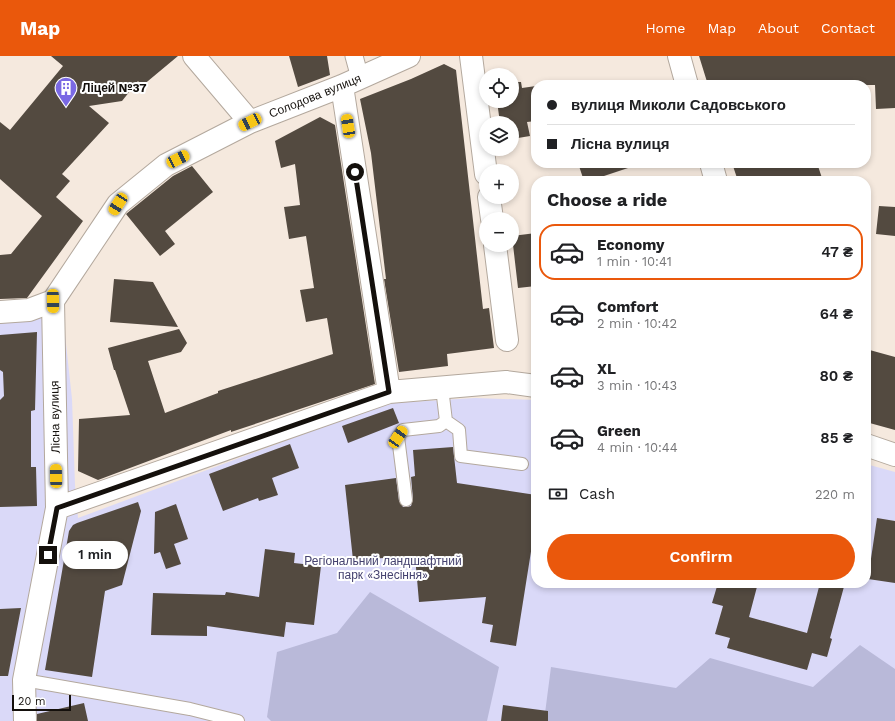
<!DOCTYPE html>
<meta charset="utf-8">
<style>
:root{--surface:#fff;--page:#f2f2f2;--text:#202124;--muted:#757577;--line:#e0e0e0;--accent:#ea580c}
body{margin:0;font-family:"Work Sans",sans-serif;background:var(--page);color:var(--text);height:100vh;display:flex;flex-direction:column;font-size:15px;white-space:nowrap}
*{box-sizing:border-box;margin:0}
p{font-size:13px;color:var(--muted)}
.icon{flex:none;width:22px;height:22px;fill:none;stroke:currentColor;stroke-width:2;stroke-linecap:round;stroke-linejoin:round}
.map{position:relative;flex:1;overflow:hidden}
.details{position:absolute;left:531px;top:120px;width:340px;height:412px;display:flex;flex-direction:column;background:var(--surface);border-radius:16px;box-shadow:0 2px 6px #0003}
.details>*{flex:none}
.top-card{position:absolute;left:531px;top:24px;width:340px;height:88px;border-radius:16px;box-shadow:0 2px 6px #0003;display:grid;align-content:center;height:88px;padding:0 16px;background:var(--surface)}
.buttons{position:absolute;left:479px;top:12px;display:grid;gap:8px}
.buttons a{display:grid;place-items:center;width:40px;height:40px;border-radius:50%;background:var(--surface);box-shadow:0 2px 6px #0003;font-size:20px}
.scale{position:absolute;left:12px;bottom:10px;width:59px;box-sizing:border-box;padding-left:4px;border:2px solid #14100c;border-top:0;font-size:11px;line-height:14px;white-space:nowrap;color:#14100c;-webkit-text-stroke:3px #fff;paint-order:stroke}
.end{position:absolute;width:18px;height:18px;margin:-9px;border:5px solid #14100c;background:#fff;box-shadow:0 0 0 2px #fff}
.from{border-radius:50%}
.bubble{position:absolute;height:28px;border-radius:14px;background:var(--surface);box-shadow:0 2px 6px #0003;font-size:13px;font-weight:600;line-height:28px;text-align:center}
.car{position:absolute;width:12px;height:24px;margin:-12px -6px;border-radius:5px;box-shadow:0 0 3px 1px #0007;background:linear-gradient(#f5c518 24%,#345 0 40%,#f5c518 0 76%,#345 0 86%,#f5c518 0)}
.top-card b{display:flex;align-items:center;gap:14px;height:38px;font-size:15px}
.top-card b+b{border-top:1px solid var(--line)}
.top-card i{width:10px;height:10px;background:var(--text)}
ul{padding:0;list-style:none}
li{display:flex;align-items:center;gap:12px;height:56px;margin:0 8px 6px;padding:0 8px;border:2px solid transparent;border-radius:16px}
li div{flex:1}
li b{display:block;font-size:15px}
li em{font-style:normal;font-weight:600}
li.current{border-color:var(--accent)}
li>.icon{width:36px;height:36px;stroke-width:1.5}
h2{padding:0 16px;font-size:18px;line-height:48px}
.pay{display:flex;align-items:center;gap:10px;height:44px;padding:0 16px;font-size:15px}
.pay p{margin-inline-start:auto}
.button{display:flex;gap:8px;margin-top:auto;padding:8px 16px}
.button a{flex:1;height:46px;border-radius:24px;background:var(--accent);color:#fff;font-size:16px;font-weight:600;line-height:46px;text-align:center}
header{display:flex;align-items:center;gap:24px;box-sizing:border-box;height:56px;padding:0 20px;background:var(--accent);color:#fff}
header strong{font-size:19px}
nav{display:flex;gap:22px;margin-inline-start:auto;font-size:14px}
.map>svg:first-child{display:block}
.green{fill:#dad9f8}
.forest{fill:#b9b9d9}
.building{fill:#534a40}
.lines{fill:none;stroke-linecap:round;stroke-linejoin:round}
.service-casing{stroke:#b3a89d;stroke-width:14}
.pedestrian-casing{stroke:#b3a89d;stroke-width:19}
.minor-casing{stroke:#b3a89d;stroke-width:24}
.service{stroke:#fff;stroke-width:12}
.pedestrian{stroke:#fff;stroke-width:17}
.minor{stroke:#fff;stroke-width:22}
.route{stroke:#14100c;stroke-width:5}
.labels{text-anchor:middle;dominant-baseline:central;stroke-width:4;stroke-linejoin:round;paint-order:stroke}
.poi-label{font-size:12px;font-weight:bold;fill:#14100c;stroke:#fff;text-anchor:start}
.street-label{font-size:12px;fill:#14100c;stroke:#fff}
.park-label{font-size:12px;fill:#45426f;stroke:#fff}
</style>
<header>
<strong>Map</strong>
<nav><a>Home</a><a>Map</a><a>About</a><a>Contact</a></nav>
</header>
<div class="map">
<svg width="895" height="665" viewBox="0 0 895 665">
<rect width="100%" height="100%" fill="#f5e9de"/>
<path class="green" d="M0 251H62L72 343 75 429 78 462 355 359 393 347 475 342 536 344V527H866V408L895 416V665H0Z"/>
<path class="forest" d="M370 536 499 611 487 665H271L267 661 277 596 337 577Z
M860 589 895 613V665H544L551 611 676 632 710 602 813 631Z"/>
<path class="building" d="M51 0H178L142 30 138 25 122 45 89 50 109 67 62 118 70 125 56 141 83 165 27 242 0 243V199L11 198 42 160 0 123V66L10 74 63 10Z
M289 0H327L330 19 298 31Z
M699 0H895V52L876 53 875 29H708Z
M444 8 456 14 483 253 489 252 494 292 447 298 448 310 399 316 384 223H386L371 97 360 43 411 23Z
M512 26H521L522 32 536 30V65L527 66 530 80 512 83V67H500L497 45H512Z
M320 61 335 69 375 328 231 376V374L98 424 78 415 79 363 130 359 115 314H114L108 292 179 273 187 287 181 296 148 305 165 357 218 337V335L333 298 327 262 306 266 300 234 314 232 306 180 289 183 284 151 300 149 295 108 281 112 275 85Z
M578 107H634V110L589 125H584Z
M732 107H817L823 125H738Z
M192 110 213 136 165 175 175 188 160 200 126 158 173 120Z
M879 150 895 151V180L876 178Z
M536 177V230L518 232 512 180Z
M114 223 153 226 178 271 110 266Z
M37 276 35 354 31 355V411H36L37 450 0 451V344L4 340 3 316 0 314V279Z
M866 293 895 301V374L866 366Z
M393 352 399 367 348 387 342 370Z
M290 388 299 412 272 422 278 439 259 445 258 442 223 455 209 418Z
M453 391 457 427 536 439V464L516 590 490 586 493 569 482 567 486 541 419 546 415 500 353 504 345 429 396 422 399 445 403 451H407L411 450 413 443 411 421 415 420 413 394Z
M138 446 141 455 122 529 105 535 92 621 45 614 69 475 73 469 77 467Z
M176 448 188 483 174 488 181 508 166 513 160 496 154 498 155 456Z
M877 462 895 465V527L868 523Z
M265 493 295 497 294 507 321 510 314 569 286 566 284 581 207 570V580L151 579 153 537 225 539 226 536 259 541Z
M718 527H758L749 561 807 577 820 527H845L830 582 832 583 827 601 812 597 807 614 727 592 730 582 715 578 723 550 712 547Z
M21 552 8 620H0V553Z
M84 647 88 665H37V658Z
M503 649 548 655V665H501Z"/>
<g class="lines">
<g class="service-casing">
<path id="service" d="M446 365 459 374 461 400 522 408
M406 444 398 381 403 374 439 370 446 365 442 332
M24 624 190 653 238 665"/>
</g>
<g class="pedestrian-casing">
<path id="pedestrian" d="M354 0 360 22"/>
</g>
<g class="minor-casing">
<path id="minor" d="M194 0 250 66
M471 0 486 118
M679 0 687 29
M342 30 389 336
M711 107 716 125
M489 141 492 163
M495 189 507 284
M53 245 118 148 166 109 250 66 342 30 409 0
M0 256 29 254 53 245
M866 389 895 399
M57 452 389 336 506 326 536 330
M25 665 24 624 57 452 53 245"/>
</g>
<use href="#service" class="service"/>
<use href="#pedestrian" class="pedestrian"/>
<use href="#minor" class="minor"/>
</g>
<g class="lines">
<path class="route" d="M48 499 57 452 389 336 355 116"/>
</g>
<defs>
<g id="building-pin" transform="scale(1.15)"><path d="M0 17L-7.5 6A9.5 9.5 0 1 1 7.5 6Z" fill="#7a69e4" stroke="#fff"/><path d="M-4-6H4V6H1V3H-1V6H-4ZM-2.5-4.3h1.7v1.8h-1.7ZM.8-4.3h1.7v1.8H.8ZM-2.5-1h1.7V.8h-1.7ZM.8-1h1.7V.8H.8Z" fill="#fff"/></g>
</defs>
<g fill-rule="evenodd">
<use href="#building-pin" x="66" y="32"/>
</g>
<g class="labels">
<g class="poi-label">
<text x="82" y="32">Ліцей №37</text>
</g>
<g class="street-label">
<text transform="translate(315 40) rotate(-22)">Солодова вулиця</text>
<text transform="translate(55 361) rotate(-91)">Лісна вулиця</text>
</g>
<g class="park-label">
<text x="383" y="505">Регіональний ландшафтний<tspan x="383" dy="14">парк «Знесіння»</tspan></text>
</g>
</g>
</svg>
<div class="buttons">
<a><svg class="icon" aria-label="locate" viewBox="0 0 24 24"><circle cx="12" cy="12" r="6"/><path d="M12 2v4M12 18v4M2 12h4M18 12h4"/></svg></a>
<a><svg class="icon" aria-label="layers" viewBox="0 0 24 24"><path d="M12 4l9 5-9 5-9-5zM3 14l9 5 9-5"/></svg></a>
<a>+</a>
<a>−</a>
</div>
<div class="scale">20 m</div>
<i class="end from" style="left:355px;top:116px"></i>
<i class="end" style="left:48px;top:499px"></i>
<div class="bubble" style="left:62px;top:485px;width:66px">1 min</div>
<i class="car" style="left:250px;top:66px;rotate:244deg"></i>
<i class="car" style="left:348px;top:70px;rotate:351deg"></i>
<i class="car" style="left:178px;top:103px;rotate:63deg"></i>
<i class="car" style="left:118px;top:148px;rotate:213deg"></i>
<i class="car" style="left:53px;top:245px;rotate:179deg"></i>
<i class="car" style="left:398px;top:381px;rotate:34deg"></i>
<i class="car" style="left:56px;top:420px;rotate:359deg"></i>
<div class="top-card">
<b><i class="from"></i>вулиця Миколи Садовського</b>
<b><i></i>Лісна вулиця</b>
</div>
<section class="details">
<h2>Choose a ride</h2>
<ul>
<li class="current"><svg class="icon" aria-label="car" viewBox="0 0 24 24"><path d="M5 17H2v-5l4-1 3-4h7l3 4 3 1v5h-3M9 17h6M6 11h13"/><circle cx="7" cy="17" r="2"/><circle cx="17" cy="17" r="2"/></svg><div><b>Economy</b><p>1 min · 10:41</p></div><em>47 ₴</em></li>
<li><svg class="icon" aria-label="car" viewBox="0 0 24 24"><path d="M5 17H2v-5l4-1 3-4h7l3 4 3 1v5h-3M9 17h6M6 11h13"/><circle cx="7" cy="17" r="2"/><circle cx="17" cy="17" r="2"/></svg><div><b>Comfort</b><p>2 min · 10:42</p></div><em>64 ₴</em></li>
<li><svg class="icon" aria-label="car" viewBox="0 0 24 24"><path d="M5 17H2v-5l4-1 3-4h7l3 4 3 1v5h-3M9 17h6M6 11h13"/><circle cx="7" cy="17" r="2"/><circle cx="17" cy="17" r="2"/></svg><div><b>XL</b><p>3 min · 10:43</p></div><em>80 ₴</em></li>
<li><svg class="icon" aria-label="car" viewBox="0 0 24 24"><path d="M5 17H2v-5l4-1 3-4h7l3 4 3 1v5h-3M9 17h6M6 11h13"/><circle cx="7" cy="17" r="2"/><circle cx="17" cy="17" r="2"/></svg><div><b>Green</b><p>4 min · 10:44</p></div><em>85 ₴</em></li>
</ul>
<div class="pay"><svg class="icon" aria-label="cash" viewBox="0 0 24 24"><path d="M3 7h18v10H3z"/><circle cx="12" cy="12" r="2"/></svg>Cash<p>220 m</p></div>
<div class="button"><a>Confirm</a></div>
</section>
</div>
